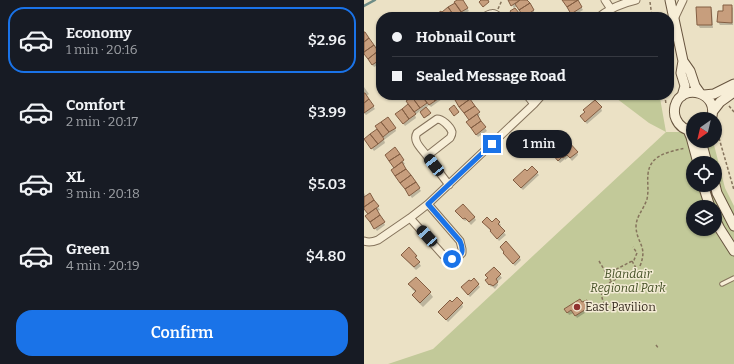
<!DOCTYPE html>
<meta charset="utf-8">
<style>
:root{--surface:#171b24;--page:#242831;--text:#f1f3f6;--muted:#9ea1a6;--line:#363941;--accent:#1a73e8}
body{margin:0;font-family:Bitter,serif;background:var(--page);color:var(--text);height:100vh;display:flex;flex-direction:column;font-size:15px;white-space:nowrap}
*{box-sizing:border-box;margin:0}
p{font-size:13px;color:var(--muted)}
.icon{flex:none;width:22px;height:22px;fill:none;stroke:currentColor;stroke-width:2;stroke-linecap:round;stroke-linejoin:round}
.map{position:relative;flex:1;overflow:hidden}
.details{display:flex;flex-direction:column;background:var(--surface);width:364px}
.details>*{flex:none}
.top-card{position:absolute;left:12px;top:12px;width:298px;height:88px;border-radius:16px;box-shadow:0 1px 3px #0004;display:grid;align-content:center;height:88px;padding:0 16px;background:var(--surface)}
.needle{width:26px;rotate:214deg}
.buttons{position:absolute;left:322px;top:112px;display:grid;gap:8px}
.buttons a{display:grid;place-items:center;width:36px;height:36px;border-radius:50%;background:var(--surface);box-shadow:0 1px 3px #0004;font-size:20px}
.end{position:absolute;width:18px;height:18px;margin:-9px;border:5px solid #1a73e8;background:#fff;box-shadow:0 0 0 2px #fff}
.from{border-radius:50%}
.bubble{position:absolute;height:28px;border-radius:14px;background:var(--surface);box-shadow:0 1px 3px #0004;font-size:13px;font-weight:600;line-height:28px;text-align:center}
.car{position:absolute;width:12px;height:24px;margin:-12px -6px;border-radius:5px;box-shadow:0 0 3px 1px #0007;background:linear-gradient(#222 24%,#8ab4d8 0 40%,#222 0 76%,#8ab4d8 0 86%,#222 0)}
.top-card b{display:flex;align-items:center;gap:14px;height:38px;font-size:15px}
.top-card b+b{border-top:1px solid var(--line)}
.top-card i{width:10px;height:10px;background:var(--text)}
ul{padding:7px 0 0;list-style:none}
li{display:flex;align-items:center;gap:12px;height:66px;margin:0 8px 6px;padding:0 8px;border:2px solid transparent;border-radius:16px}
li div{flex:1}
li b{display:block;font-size:15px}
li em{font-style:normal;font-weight:600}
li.on{border-color:var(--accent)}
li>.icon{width:36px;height:36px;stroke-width:1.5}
.primary-button{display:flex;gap:8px;margin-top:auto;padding:8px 16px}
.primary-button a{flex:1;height:46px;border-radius:16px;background:var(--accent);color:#fff;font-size:16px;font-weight:600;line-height:46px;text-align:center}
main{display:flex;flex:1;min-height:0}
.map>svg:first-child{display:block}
.green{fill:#c2c999;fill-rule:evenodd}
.shadow{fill:#0003}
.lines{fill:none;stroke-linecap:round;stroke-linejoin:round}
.stream{stroke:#6d8c86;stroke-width:2.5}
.building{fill:#c79e7d;stroke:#835e43}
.lane-casing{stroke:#85735c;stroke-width:5.5}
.street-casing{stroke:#85735c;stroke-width:9}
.secondary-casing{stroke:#67543f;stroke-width:11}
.path{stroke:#85735c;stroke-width:1.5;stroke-dasharray:3 2;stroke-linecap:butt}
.lane{stroke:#f7eed7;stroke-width:3.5}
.street{stroke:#f7eed7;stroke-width:7}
.secondary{stroke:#f7eed7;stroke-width:9}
.route{stroke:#1a73e8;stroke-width:5}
.poi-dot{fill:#903230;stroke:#f3ebd4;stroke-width:1.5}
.labels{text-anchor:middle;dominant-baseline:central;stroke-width:3;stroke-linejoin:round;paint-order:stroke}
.park-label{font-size:12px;font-style:italic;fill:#455127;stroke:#f3ebd4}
.poi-label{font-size:12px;fill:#362b1f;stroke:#f3ebd4;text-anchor:start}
</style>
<main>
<section class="details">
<ul>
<li class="on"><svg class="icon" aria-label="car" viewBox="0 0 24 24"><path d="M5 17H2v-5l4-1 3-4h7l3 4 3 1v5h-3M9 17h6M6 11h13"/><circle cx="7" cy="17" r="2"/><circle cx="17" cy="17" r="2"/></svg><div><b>Economy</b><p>1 min · 20:16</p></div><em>$2.96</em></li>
<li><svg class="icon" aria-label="car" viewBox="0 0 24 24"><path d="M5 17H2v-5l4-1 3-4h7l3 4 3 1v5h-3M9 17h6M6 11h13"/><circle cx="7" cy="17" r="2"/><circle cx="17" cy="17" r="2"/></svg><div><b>Comfort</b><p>2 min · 20:17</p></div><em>$3.99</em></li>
<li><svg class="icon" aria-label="car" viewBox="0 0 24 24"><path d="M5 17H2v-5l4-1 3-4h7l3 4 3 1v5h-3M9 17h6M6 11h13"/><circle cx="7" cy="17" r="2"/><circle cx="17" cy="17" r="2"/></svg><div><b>XL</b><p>3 min · 20:18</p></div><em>$5.03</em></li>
<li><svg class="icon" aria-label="car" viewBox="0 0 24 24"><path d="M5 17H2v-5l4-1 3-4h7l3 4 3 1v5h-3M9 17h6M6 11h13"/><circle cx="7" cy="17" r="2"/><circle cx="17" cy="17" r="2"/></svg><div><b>Green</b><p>4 min · 20:19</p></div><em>$4.80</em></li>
</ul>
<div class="primary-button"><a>Confirm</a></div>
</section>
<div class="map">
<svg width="370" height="364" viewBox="0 0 370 364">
<rect width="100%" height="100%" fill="#ebe1c5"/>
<path class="green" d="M248 95H290L296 98 302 132H329V141H349L361 188 370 206V364H24L69 349 302 132 285 123ZM329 163H351V185H329ZM329 207H351V229H329Z"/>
<path class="shadow" d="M95 0H98L105 11 98 15 99 17H73L92 3Z
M145 0H162L171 13 165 17H160L153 6 150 8 156 16 151 17V10Z
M199 0H213L219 10 209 16Z
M367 6 369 8V25H356L354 22Z
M333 8H347L348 10 349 28H336L334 25Z
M0 34 17 57V63L10 67 0 53Z
M0 87 5 94 2 96 11 109 2 115 0 113Z
M52 95H56L57 96 59 95H76L78 99 67 107 65 105 62 108 66 115 61 118 56 111 51 115 52 118 41 126 33 114 45 105Z
M88 95H102L116 115 113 117 123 131 114 137 105 125 106 120Z
M237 108 238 111 223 124 217 116Z
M31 128 32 131 20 140 21 143 10 151 1 139 14 130Z
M31 149 41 164 39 165 57 191 48 198 30 173 31 168Z
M213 152 214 155 208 161 205 157 201 160V159L196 163 190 156Z
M163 172 173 173 175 175 159 190 152 183Z
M0 193 2 197 5 194 14 207 16 210 13 211 21 225 13 231 4 219 5 214 0 207Z
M94 214 110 217 112 220 107 225 103 220 101 221Z
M119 222 135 223 137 225 135 227 142 235 135 241Z
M45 249 52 257 54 259 53 260 57 266 52 270 40 258Z
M140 254 155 257 157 260 151 266Z
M130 268 138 278 133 282 134 285 131 289 128 286 127 287 124 283Z
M52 278 66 293 69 297 59 307 52 300 49 295 52 293 48 289 46 284Z
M110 280 116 287 106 297 98 287 107 283Z
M222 301 227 309 213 318 210 313 205 315 202 309 218 304Z
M88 304H98L99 307 84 322 77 314Z"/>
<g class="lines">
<path class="stream" d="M0 6 11 0"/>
</g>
<path class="building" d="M93 0H99L104 8 97 12 90 2Z
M117 0H124L125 2 119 7 115 2Z
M144 0H156L147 6Z
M156 0H163L166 3 155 10 151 4Z
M198 0H214L203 7Z
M214 0 218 7 207 14 203 7Z
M91 3 99 14 94 17H91L84 7Z
M166 3 170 10 160 17 155 10Z
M359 5H368V23L353 22 354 11H359Z
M84 7 91 17H81L78 12Z
M332 7H347L348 25H333Z
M151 8 156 14 152 17H150L146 11Z
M77 11 81 17H72L71 15Z
M0 32H1L5 38 0 42Z
M5 38 10 45 0 52V42Z
M10 45 14 51 4 59 0 54V52Z
M14 51 17 55V59L8 65 4 59Z
M0 93H1L5 99 0 103Z
M51 95H57L63 103 56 108 48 97Z
M57 95H67L71 101 65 105Z
M67 95H77L78 96 71 101Z
M87 95H98L91 100Z
M98 95H104L106 99 95 107 91 100Z
M48 97 56 108 50 112 42 101Z
M5 99 10 106 0 113V103Z
M106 99 111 106 100 113 95 107Z
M231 100 238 107 221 122 216 116 221 112 219 110Z
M44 104 52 114 45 119 38 109Z
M90 105 95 112 90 116 85 109Z
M111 106 116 112 105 120 100 113Z
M62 107 67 113 60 118 56 112Z
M38 109 45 119 39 124 31 114Z
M113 114 117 121 107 128 102 122Z
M24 117 32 128 25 132 17 122Z
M117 121 122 127 112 135 107 128Z
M17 122 25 132 19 137 11 126Z
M13 129 20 139 14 144 6 134Z
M6 134 14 144 7 149 0 139Z
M203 140 214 152 206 158 203 155 199 158 198 157 194 161 189 155 193 151 192 150Z
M31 147 36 154 25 161 21 155Z
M36 154 40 160 30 168 25 161Z
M38 162 42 169 31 176 27 170Z
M168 166 174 172 157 188 149 180 161 169 163 171Z
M42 169 47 175 36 183 31 176Z
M47 175 52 182 41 189 36 183Z
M52 182 56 188 45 196 41 189Z
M6 193 10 200 0 207V197Z
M10 200 15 206 4 214 0 209V207Z
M99 204 111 217 105 222 101 218 99 219 91 211Z
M12 208 16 215 6 222 1 216Z
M16 215 21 222 10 229 6 222Z
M123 217 128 222 132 218 136 222 134 224 141 231 133 239 126 231 127 230 118 222Z
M142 241 156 257 149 264 139 253 140 252 136 247Z
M45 247 53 256 51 257 56 262 50 267 37 255Z
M130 267 137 274 132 279 134 282 129 286 126 284 125 285 121 280 124 278 121 275Z
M52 277 67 292 56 303 48 295 52 291 44 284Z
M110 278 115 284 104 295 97 287 105 280 107 281Z
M93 297 99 303 82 320 74 312 86 300 88 302Z
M216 299 218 302 223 300 227 306 211 316 207 310 203 313 200 309Z"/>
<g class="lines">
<g class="lane-casing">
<path id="lane" d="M293 95H294
M358 284 370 278"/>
</g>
<g class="street-casing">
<path id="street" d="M241 0 247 9
M120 17C126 13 130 12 135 17
M235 17C246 8 259 3 272 0
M310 19 319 0
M163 95 170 104
M63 156C58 149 48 141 53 133L73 119C78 119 86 126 88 132 88 135 87 136 86 138L63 156 85 185
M46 218 79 255 88 259 91 258 95 256 98 253V249L96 241 64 204
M0 241C5 243 9 242 14 240L46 218 64 204 170 104 178 95"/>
</g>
<g class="secondary-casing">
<path id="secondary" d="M306 0 319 61 317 73 321 86 318 96
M319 61 326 71 331 86 336 93
M340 95 350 94 370 84
M349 111 356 102 370 92
M324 130 327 137 334 163
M329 131C321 130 315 126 312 119 310 115 310 111 311 106 318 81 357 93 347 119
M337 141 343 163
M339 185 346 207
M351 185 353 193 370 226
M351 219 356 229 370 251"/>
</g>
<path class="path" d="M286 2 288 17
M134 9 138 0
M301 95 302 105
M365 106 370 112
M355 138 370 190
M235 261 247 281
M268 261 272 268
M276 266C284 246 273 244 272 227 272 216 280 209 283 199 285 190 283 182 284 174 286 154 306 152 321 148
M243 274 270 260 273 253 269 247
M243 309C233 291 237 287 254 278
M292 345 295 349"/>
<use href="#lane" class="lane"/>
<use href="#street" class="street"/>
<use href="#secondary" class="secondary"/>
</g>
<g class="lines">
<path class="route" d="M88 259C99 258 100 250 96 241L64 204 128 144"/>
</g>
<circle class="poi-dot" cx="213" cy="307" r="4"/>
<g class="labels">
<g class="park-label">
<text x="264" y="274">Blandair<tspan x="264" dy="14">Regional Park</tspan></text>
</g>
<g class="poi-label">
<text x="221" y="307">East Pavilion</text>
</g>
</g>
</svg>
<div class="buttons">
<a><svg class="needle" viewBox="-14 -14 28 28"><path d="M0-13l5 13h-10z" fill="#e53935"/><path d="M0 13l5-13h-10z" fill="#9ea1a6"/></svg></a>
<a><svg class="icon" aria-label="locate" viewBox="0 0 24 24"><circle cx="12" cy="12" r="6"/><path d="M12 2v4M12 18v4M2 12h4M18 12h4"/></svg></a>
<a><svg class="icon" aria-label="layers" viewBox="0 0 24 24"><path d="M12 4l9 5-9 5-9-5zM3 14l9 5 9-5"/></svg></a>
</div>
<i class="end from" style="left:88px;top:259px"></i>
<i class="end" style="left:128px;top:144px"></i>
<div class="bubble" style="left:142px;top:130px;width:66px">1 min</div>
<i class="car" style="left:70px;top:165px;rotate:322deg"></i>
<i class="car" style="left:63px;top:236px;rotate:318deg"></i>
<div class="top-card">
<b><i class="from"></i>Hobnail Court</b>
<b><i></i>Sealed Message Road</b>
</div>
</div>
</main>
